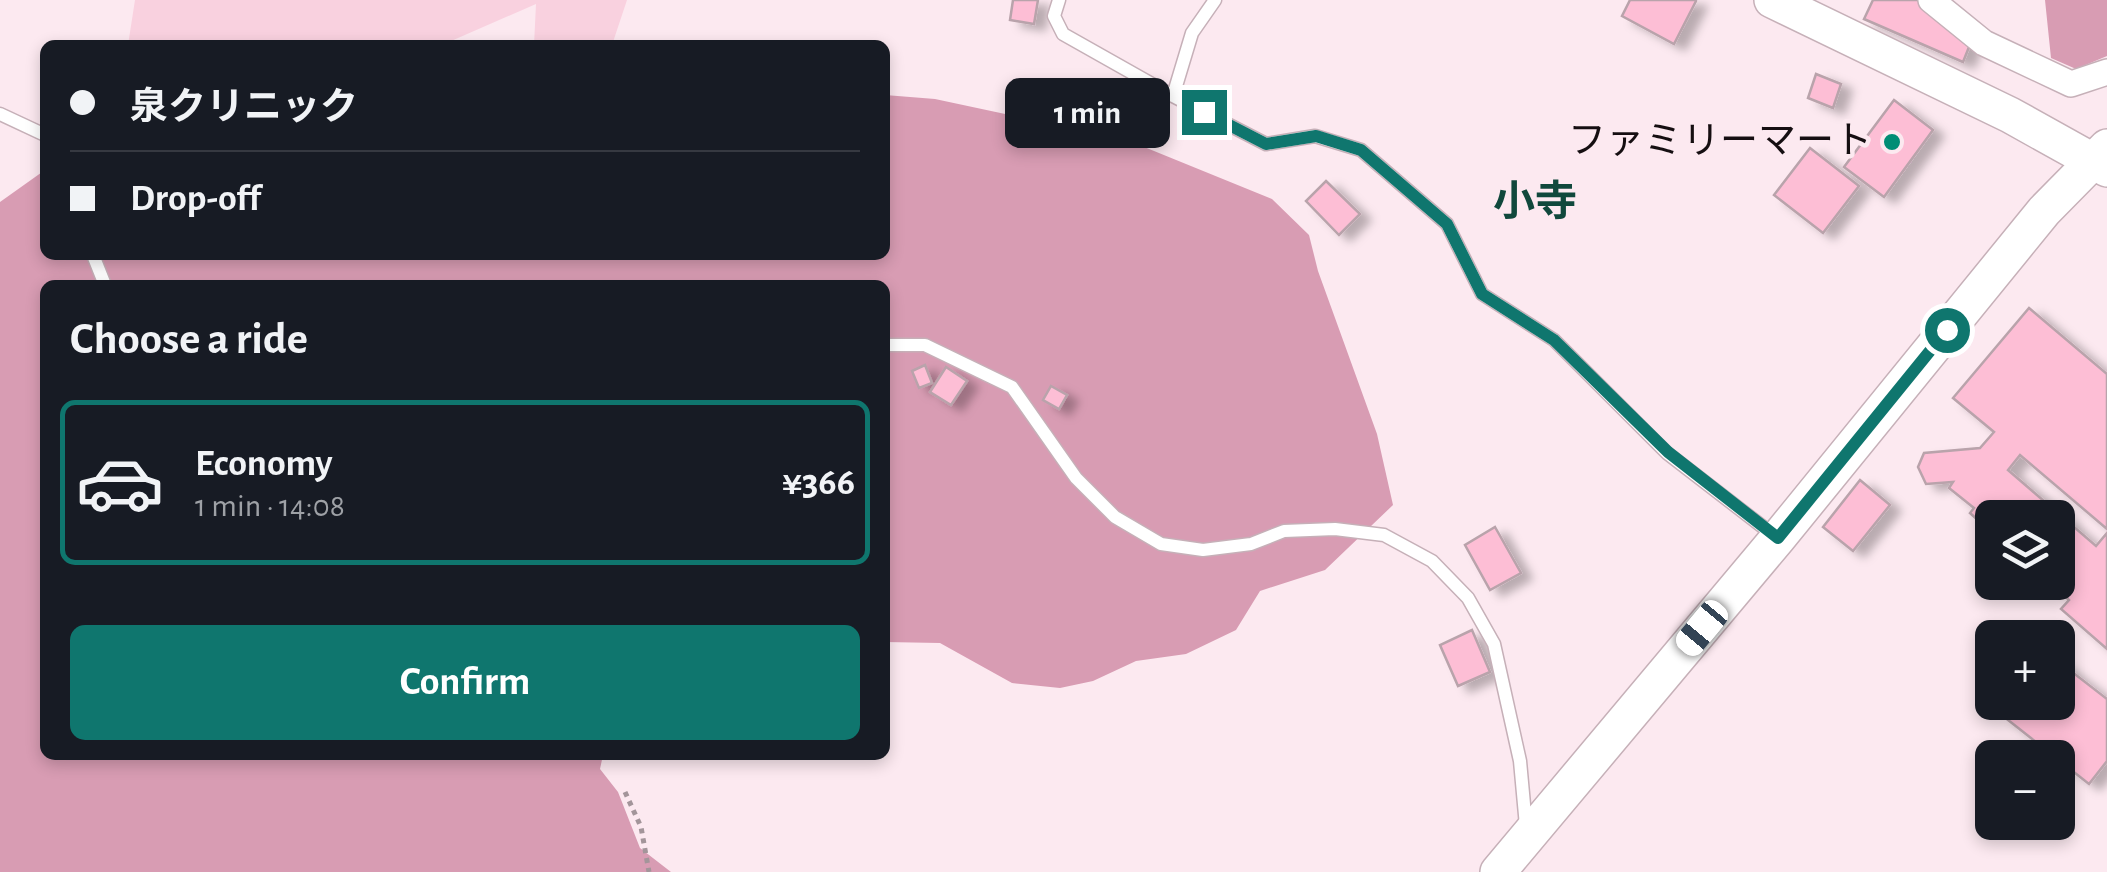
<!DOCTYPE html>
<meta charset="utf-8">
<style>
:root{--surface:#171b24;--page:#242831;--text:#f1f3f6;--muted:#9ea1a6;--line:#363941;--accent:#0f766e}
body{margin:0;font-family:"Alegreya Sans","Noto Sans JP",sans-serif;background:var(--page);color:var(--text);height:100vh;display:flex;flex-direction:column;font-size:38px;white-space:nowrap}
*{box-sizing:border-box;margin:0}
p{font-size:32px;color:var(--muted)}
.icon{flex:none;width:55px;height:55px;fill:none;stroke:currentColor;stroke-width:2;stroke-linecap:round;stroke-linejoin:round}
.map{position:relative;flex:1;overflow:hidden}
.details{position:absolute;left:40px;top:280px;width:850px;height:480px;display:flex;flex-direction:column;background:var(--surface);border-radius:15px;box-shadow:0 5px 15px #0003}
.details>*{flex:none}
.banner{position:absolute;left:40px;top:40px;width:850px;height:220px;border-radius:15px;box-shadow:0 5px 15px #0003;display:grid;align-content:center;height:220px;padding:0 30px;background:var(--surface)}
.tools{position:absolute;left:1975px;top:500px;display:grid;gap:20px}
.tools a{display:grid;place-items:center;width:100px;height:100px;border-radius:15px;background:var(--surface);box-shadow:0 5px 15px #0003;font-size:50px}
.end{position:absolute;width:45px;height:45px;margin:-22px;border:12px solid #0f766e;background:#fff;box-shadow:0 0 0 5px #fff}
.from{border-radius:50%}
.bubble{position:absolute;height:70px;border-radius:15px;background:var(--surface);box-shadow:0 5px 15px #0003;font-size:32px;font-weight:700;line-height:70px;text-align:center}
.car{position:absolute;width:30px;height:60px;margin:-30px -15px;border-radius:12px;box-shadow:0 0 8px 2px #0007;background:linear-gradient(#fff 24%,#345 0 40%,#fff 0 76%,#345 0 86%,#fff 0)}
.banner b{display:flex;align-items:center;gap:35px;height:95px;font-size:38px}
.banner b+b{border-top:2px solid var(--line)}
.banner i{width:25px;height:25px;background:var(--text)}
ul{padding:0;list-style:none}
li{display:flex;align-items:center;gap:30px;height:165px;margin:0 20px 15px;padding:0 10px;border:5px solid transparent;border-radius:15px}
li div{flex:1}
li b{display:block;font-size:38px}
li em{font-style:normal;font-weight:700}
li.on{border-color:var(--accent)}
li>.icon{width:90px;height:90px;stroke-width:1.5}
h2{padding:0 30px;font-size:45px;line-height:120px}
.cta{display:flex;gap:20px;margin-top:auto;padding:20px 30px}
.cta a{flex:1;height:115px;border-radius:15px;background:var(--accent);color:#fff;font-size:40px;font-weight:700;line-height:115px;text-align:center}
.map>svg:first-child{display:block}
.green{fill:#f9d1df}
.forest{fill:#d89cb3}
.building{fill:#fdbed5;stroke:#b9a3ab;stroke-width:2.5;filter:url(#shadow)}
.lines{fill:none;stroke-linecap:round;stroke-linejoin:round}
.lane-casing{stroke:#c6b0b8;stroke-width:15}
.street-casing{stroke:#c6b0b8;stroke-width:28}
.secondary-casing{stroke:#c6b0b8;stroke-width:38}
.path{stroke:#a3959a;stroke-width:5;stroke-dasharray:5 5;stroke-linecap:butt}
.lane{stroke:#fff;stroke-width:12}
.street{stroke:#fff;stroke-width:25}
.secondary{stroke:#fff;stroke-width:35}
.route{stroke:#0f766e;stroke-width:12}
.poi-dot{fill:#008d75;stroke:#fce9f0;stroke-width:4}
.labels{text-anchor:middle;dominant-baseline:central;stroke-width:9;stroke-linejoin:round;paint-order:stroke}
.poi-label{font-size:38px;fill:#150e11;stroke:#fce9f0;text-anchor:end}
.quarter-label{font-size:42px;font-weight:bold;fill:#10483c;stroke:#fce9f0}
</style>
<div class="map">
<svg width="2107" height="872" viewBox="0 0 2107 872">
<defs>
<filter id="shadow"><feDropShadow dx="11" dy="6" stdDeviation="5" flood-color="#0004"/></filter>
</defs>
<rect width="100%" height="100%" fill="#fce9f0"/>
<path class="green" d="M135 0H627L612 45H534L536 4 442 45H128Z"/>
<path class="forest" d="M2045 0H2107V56L2076 69 2051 58Z
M885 95 935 99 1127 140 1272 199 1309 235 1318 271 1377 434 1393 505 1325 570 1260 591 1236 630 1186 654 1136 661 1093 681 1060 688 1012 683 940 643 885 642V285H45V755H603L600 769 618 792 640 848 671 872H0V202L45 170V255H885Z"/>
<path class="building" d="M1013 0H1038L1034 24 1010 20Z
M1630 0H1695L1696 1 1674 44 1622 16Z
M1873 0H1919L1971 42 1963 62 1864 19Z
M1816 74 1841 84 1833 108 1808 98Z
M1894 100 1933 130 1884 197 1844 167Z
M1810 148 1859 186 1823 233 1774 195Z
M1326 181 1360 214 1339 235 1306 201Z
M2029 308 2107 374V529L2020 455 2008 470 2096 546 2107 533V649L2061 609 2069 600 2050 582H2058V518H1992V533L1970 513 1974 508 1949 488 1953 482 1926 484 1918 467 1924 453 1980 448 1994 432 1953 398Z
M925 365 932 383 919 388 912 371Z
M946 367 967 381 951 405 930 392Z
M1051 386 1067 395 1059 409 1043 400Z
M1860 480 1890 505 1853 551 1823 527Z
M1495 527 1521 573 1490 590 1465 545Z
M1472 630 1490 672 1458 686 1440 645Z
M2058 661 2107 699V761L2089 784 2003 716 2014 702H2058Z"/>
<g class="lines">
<g class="lane-casing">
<path id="lane" d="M1059 0 1054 16 1063 34 1173 96
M1215 0 1192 33 1173 96 1266 144 1315 136 1361 150 1447 224 1482 294 1554 340 1667 453 1776 537
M0 114 45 135
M93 255 105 285
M885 345H925L1012 387 1076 478 1115 517 1161 544 1203 550 1251 544 1284 531 1335 529 1384 535 1432 561 1468 598 1494 644 1520 761 1526 826"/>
</g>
<g class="street-casing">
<path id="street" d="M1931 0 1984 43 2071 84 2107 72"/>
</g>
<g class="secondary-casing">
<path id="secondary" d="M1772 0 2010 115 2107 169
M1498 872 1778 538 2044 211 2107 147"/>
</g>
<path class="path" d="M625 792 641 827 649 872"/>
<use href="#lane" class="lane"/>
<use href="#street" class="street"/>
<use href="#secondary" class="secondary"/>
</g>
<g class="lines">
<path class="route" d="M1204 112 1266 144 1316 136 1361 150 1447 224 1482 294 1554 340 1668 452 1778 538 1947 330"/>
</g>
<circle class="poi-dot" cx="1892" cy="142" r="10"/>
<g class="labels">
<g class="poi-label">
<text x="1872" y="142">ファミリーマート</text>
</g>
<g class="quarter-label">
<text x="1535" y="202">小寺</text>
</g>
</g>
</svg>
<div class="tools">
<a><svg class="icon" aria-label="layers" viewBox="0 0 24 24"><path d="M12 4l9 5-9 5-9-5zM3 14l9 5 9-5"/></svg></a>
<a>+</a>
<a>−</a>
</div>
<i class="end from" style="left:1947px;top:330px"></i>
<i class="end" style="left:1204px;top:112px"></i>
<div class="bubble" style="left:1005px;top:78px;width:165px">1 min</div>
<i class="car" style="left:1702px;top:628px;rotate:220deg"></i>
<div class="banner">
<b><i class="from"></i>泉クリニック</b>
<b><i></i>Drop-off</b>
</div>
<section class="details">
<h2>Choose a ride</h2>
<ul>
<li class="on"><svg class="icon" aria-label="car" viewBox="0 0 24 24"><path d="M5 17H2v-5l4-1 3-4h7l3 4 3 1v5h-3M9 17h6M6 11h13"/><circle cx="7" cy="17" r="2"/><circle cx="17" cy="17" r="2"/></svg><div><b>Economy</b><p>1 min · 14:08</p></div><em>¥366</em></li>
</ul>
<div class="cta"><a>Confirm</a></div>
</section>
</div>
